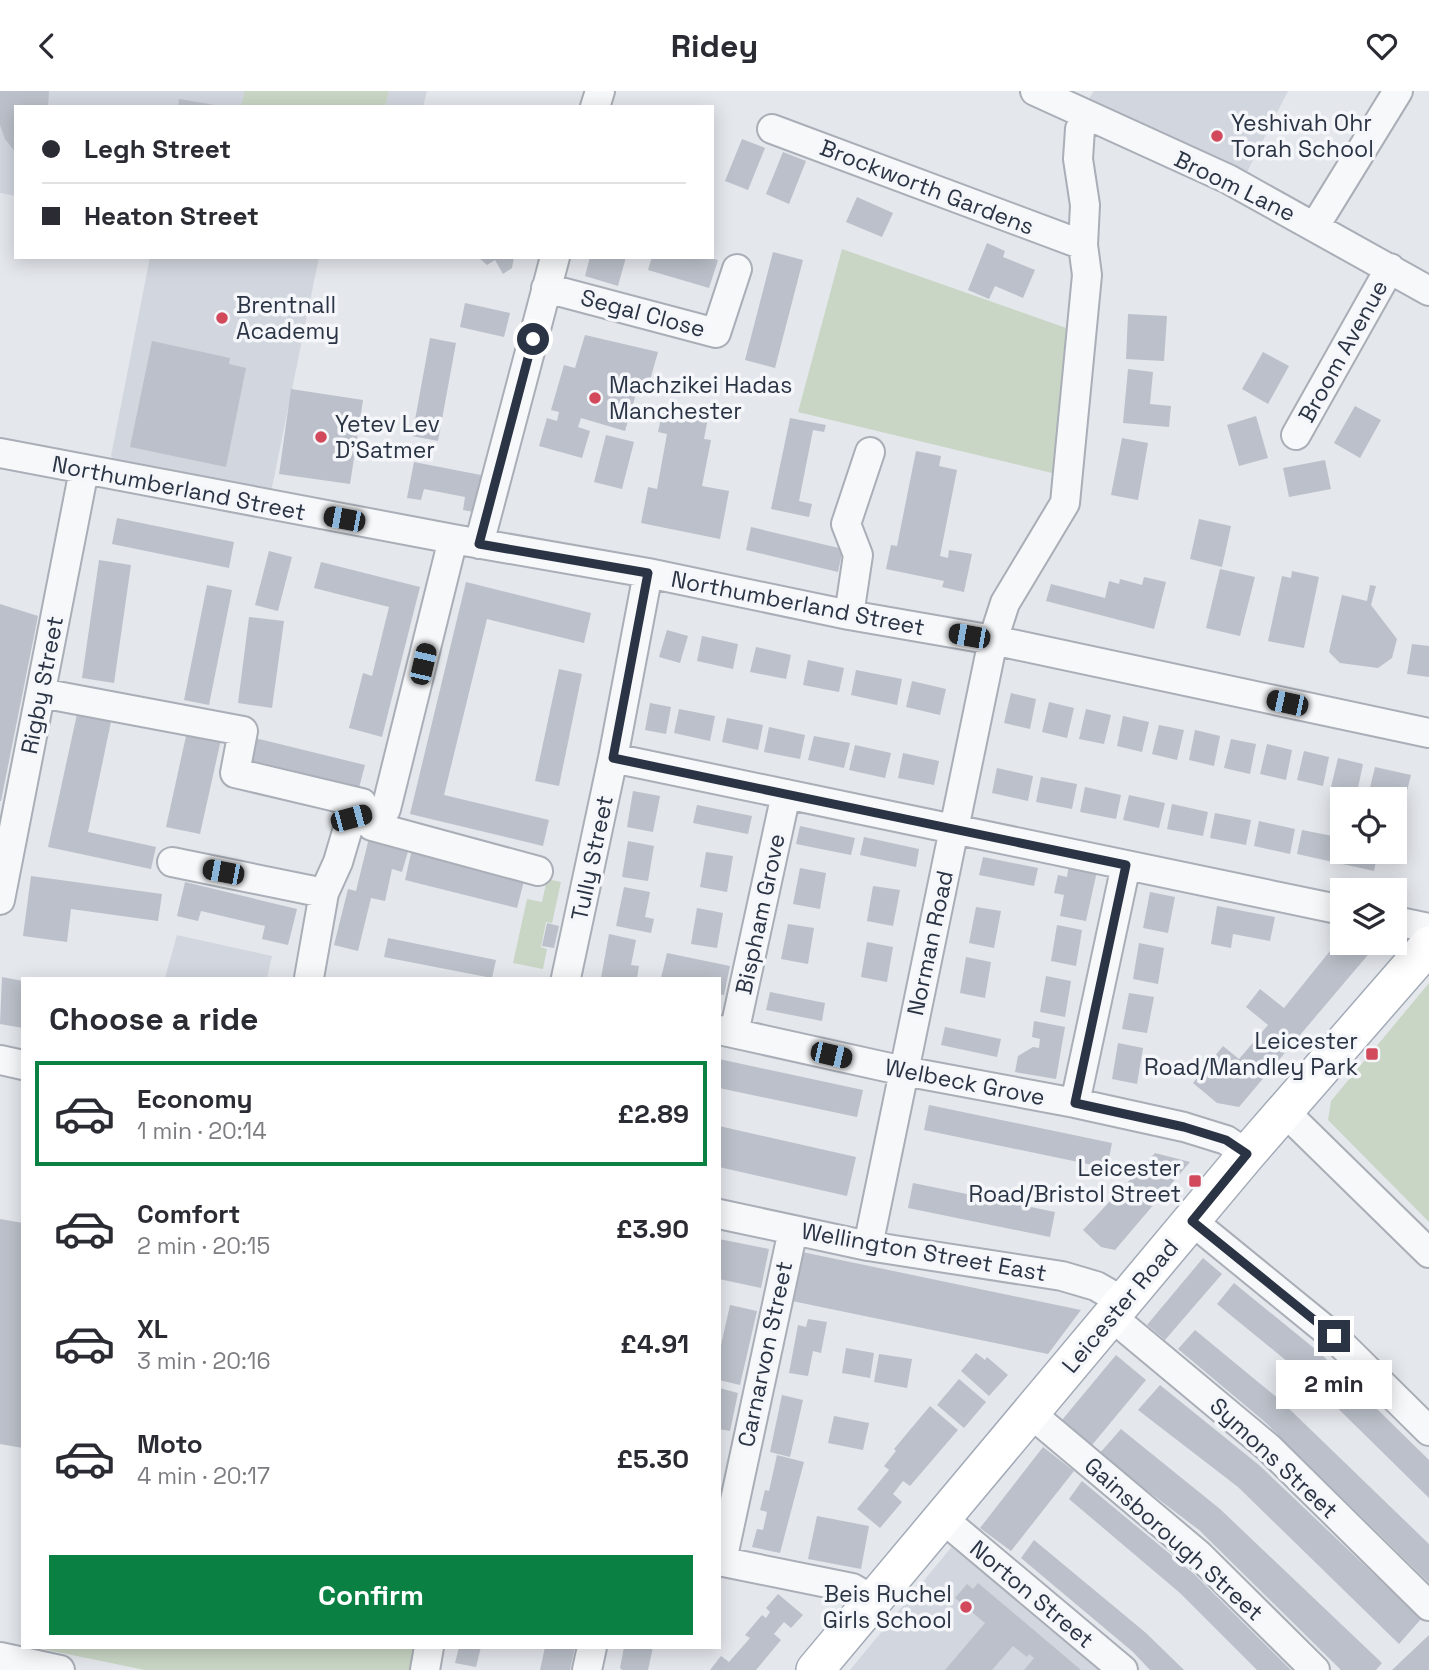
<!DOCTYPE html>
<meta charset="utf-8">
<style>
:root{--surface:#fff;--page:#f2f2f3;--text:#2b2b33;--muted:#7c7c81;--line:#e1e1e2;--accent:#0b8043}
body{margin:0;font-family:"Space Grotesk",sans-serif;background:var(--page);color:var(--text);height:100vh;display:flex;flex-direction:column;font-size:26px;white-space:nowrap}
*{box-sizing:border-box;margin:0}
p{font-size:23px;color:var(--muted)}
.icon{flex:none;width:38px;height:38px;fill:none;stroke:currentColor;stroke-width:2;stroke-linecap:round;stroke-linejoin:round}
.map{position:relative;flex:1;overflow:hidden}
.side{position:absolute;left:21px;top:886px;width:700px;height:672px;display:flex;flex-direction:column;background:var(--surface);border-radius:0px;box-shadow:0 4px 18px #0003}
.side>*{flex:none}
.guide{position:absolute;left:14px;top:14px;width:700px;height:154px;border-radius:0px;box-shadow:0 4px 18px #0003;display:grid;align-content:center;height:154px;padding:0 28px;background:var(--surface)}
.fabs{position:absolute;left:1330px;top:696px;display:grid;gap:14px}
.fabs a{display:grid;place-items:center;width:77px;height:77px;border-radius:0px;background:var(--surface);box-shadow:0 4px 18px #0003;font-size:35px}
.end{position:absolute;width:32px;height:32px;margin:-16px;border:9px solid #2b3445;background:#fff;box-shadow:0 0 0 4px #fff}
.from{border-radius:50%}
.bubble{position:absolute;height:49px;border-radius:0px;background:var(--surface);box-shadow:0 4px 18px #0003;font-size:23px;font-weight:700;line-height:49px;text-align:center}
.car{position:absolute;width:21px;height:42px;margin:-21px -10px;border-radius:9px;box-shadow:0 0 5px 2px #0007;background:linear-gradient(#222 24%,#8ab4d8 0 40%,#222 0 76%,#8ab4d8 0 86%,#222 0)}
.guide b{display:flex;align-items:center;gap:24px;height:66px;font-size:26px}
.guide b+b{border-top:2px solid var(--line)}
.guide i{width:18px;height:18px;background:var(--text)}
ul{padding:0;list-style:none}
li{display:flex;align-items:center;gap:21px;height:105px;margin:0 14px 10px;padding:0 14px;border:4px solid transparent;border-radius:0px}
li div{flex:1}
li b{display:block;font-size:26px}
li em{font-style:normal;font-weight:700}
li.selected{border-color:var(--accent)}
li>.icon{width:63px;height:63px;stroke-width:1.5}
h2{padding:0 28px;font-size:32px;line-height:84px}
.action{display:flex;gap:14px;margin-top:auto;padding:14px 28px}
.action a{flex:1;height:80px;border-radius:0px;background:var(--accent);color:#fff;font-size:28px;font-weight:700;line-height:80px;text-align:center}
header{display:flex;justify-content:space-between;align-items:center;height:91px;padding:0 28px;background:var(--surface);font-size:32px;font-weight:700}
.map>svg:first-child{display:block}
.built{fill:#d2d6de}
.green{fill:#c9d6c5}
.building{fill:#bbc0ca}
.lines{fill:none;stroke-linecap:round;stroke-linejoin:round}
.minor-casing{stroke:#a9aeb7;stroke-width:32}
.major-casing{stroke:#a3abb8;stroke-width:40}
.minor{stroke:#f7f8fa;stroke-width:28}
.major{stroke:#fff;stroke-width:37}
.route{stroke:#2b3445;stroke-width:9}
.poi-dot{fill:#d1495b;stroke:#f4f6f9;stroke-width:2.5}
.labels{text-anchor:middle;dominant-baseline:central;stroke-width:7;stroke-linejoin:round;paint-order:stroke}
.poi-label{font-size:23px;fill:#2b3445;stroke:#f4f6f9;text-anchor:start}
.street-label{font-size:23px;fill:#2b3445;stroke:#f4f6f9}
</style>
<header><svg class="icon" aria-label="back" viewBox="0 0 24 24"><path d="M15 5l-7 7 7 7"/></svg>Ridey<svg class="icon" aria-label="heart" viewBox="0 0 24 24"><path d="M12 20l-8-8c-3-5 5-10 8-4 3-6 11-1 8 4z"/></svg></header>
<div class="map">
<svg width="1429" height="1579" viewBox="0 0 1429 1579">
<rect width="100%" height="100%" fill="#e4e7ec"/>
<path class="built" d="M0 0H427L423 16H16V105L0 102Z
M1094 0H1288L1247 81 1088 9Z
M150 166H319L271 401 115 370 111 365Z
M177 844 272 865 267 887H165Z
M954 1453 1106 1579H850Z"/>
<path class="green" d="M245 0H389L385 16H241Z
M842 158 1066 237 1059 349 1052 382 798 321Z
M547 788 561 791 552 832 546 831 541 856 547 858 543 878 513 872 527 808 542 811Z
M1429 892V1131L1328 1029 1331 1010Z
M33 1556H416L412 1579H145Z"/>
<path class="building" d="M0 0H49L48 16H16V62L5 48 0 34Z
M179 8 215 14V16H178Z
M742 48 765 57 748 99 725 90Z
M783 61 806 70 789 113 766 103Z
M857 106 893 122 882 146 846 131Z
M987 152 1005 160 1003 166 1035 179 1023 207 995 195 989 208 968 199Z
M773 161 803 169 775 277 745 269Z
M478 166H514L512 177 503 183 495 169 487 174Z
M590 166H626L618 195 585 185Z
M652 166H707L718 169 709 197 648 179Z
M465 212 510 222 504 246 460 236Z
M1128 223 1167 225 1164 270 1126 268Z
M585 244 658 261 648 296 639 293 625 340 581 327 578 336 590 340 582 367 539 355 547 327 557 330 559 321 551 319 564 274 575 277Z
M430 247 456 252 438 350 412 345Z
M152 250 230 267 229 273 246 277 226 376 130 356Z
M1263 261 1289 275 1268 313 1242 298Z
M1128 278 1153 281 1150 313 1171 315 1169 336 1123 332Z
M291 298 363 309 350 393 279 383Z
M1355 315 1381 329 1360 367 1334 352Z
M663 318 708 327 704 348 711 349 702 395 729 400 720 448 641 432 648 396 657 398 667 343 658 341Z
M1256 325 1268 367 1239 375 1227 334Z
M790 327 826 334 824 341 813 339 799 410 812 413 809 426 771 418Z
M606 344 634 351 622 398 594 391Z
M1122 347 1148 352 1138 409 1111 404Z
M916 360 941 365 939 375 957 379 940 465 948 467 949 459 972 463 964 501 942 496 944 490 886 478 891 454 897 455Z
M1325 369 1331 398 1289 406 1283 377Z
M414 371 486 385 479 422 463 419 465 406 424 398 421 409 407 407Z
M117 427 234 451 229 477 112 453Z
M1199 428 1231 435 1222 476 1190 468Z
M751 436 843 458 838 481 746 459Z
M269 460 292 466 278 520 255 514Z
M99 469 131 474 114 592 82 587Z
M321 471 420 496 382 646 349 637 363 582 372 585 389 516 314 497Z
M1220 478 1255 486 1240 545 1206 537Z
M1292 480 1319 486 1304 557 1268 550 1282 485 1291 487Z
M1144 486 1166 491 1154 538 1046 510 1051 493 1105 507 1109 490 1119 493 1120 488 1142 494Z
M466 491 591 522 584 552 487 528 444 704 549 729 543 755 410 723Z
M207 494 232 499 209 614 184 609Z
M1370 494 1376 495 1371 514 1397 548 1392 567 1378 577 1340 572 1329 561 1342 504 1367 510Z
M0 513 38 525 1 710H0Z
M249 526 284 530 272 617 238 612Z
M667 539 688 545 680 572 659 566Z
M702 545 738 553 733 578 697 570Z
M1412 553 1429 555V586L1407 583Z
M756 556 791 564 786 588 750 581Z
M808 569 844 577 839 601 803 594Z
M559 578 582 583 559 695 535 690Z
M856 579 902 588 897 614 851 604Z
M912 590 946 598 940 624 906 616Z
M1011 602 1036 608 1030 638 1004 632Z
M1049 611 1074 617 1067 647 1042 641Z
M650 612 671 616 666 643 645 639Z
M79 614 113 621 88 741 156 756 151 778 48 756Z
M679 618 715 625 710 650 674 642Z
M1086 618 1111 624 1104 653 1079 648Z
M1123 625 1149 631 1142 661 1117 655Z
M727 627 763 634 758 659 722 651Z
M1159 634 1184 639 1177 669 1152 663Z
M188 636 222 644 200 743 166 736Z
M769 636 805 644 800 668 764 661Z
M1195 639 1220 645 1214 675 1189 669Z
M814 645 850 652 844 677 808 669Z
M255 647 365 674 359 697 249 670Z
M1231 648 1256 653 1250 683 1224 677Z
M1267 653 1292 659 1286 689 1260 683Z
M855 654 891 662 885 687 849 679Z
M1304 660 1329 666 1323 695 1297 689Z
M903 662 939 670 934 694 898 687Z
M1338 667 1363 673 1357 702 1331 696Z
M1375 676 1411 684 1405 708 1369 701Z
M997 677 1033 685 1028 710 992 702Z
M1041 686 1077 693 1072 718 1036 711Z
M1085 696 1121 704 1116 728 1080 721Z
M633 700 660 705 653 741 627 736Z
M1129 704 1165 712 1159 737 1123 729Z
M1172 713 1208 721 1203 745 1167 738Z
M697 714 752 725 748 743 693 732Z
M1215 722 1251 729 1246 754 1210 747Z
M1259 730 1295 738 1290 763 1254 755Z
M800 735 855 747 851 764 796 753Z
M1302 739 1338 746 1333 771 1297 763Z
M864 746 919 758 916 776 860 764Z
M369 747 409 757 402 781 392 778 385 810 371 807 358 860 334 854 348 798 356 800Z
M628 750 654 755 648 790 622 786Z
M412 758 525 786 517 817 405 789Z
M706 761 733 765 727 801 700 796Z
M1340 761H1378L1374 780 1338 772Z
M983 766 1038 777 1034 795 979 784Z
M1069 774 1097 780 1086 830 1060 825 1064 804 1054 802 1058 784 1067 786Z
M800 777 826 782 820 818 793 813Z
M31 785 162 803 158 830 71 818 67 851 23 845Z
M185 791 297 818 288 854 262 848 265 835 201 820 198 830 177 825Z
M873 795 900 799 893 835 867 830Z
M624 796 650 801 645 826 654 828 651 842 616 835Z
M1150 801 1175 806 1168 842 1143 837Z
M1217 815 1275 826 1270 850 1233 843 1231 857 1211 853Z
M976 816 1001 820 994 857 969 852Z
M697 817 723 822 717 857 691 853Z
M547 832 559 835 554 857 542 855Z
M788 833 814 837 808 873 781 868Z
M1057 834 1082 839 1076 875 1051 870Z
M609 843 636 849 631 874 639 875 637 887H601Z
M1342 845V852H1378L1239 1016 1217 1012 1193 992 1223 955 1239 968 1268 934 1246 916 1260 898 1284 917Z
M388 847 496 869 492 887 384 866Z
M867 851 893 856 887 891 861 886Z
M1139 852 1164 857 1158 893 1133 888Z
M667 862 730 875 724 904 719 903V887H661Z
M966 866 991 871 985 907 960 902Z
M1046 885 1071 890 1065 926 1040 921Z
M2 886 23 890V937L0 933Z
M770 901 825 912 822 930 766 919Z
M1129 902 1154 906 1147 942 1122 938Z
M1034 930 1065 936 1056 988 1015 981 1018 965 1033 956 1039 957 1040 948 1032 946Z
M945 936 1001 948 997 966 941 954Z
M1118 952 1143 957 1137 993 1112 988Z
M719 968 863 999 857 1026 719 997Z
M929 1014 1112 1052 1107 1077 924 1039Z
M719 1035 856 1066 847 1105 719 1076Z
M1155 1062 1190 1071 1115 1159 1101 1156 1083 1139Z
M913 1092 1055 1121 1050 1146 908 1117Z
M0 1128 23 1132V1357L0 1353Z
M719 1148 769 1158 761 1197 719 1188Z
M802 1161 1081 1219 1048 1263 792 1210Z
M1203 1167 1222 1183 1165 1249 1147 1234Z
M1234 1192 1320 1262 1429 1369V1407L1305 1285 1217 1213Z
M730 1214 757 1220 740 1294 719 1289V1263Z
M808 1228 827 1231 821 1262 813 1260 808 1285 789 1282 798 1234 806 1236Z
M1195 1239 1280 1309 1429 1453V1492L1265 1331 1178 1258Z
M846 1257 874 1262 870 1287 842 1282Z
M976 1262 985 1269 987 1266 1008 1284 989 1305 961 1280Z
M879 1263 912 1268 907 1297 874 1291Z
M1116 1264 1146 1289 1092 1354 1062 1329Z
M959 1288 986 1311 964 1337 937 1314Z
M1160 1294 1259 1374 1421 1528 1399 1553 1238 1396 1138 1319Z
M719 1297 738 1302 730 1340 719 1338Z
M782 1304 803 1309 790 1366 770 1361Z
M930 1315 958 1339 910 1395 903 1390 893 1403 902 1411 880 1437 857 1418 889 1379 884 1375 896 1360 894 1358Z
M834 1325 869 1332 863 1359 828 1352Z
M1121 1338 1220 1418 1382 1572 1376 1579H1341L1199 1439 1099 1363Z
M1043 1356 1074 1380 1011 1460 980 1437Z
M777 1364 804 1371 780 1462 752 1456 757 1438 763 1439 767 1421 760 1419 765 1399 769 1400Z
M1082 1390 1194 1483 1291 1579H1257L1180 1502 1069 1408Z
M817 1425 869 1435 861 1478 808 1468Z
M1034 1449 1146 1542 1184 1579H1150L1133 1561 1021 1467Z
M978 1492 1081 1579H1024L1034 1567 1029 1563 1027 1566 1013 1555 992 1579H945L985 1532 955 1507 967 1493 973 1498Z
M778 1503 803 1524 791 1537 784 1531 774 1543 781 1549 756 1579H710L721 1565 729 1571 750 1547 745 1544 762 1524 766 1527 770 1521 766 1517Z
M1429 1544V1579H1392Z
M459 1556H481L476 1576 455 1572Z
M545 1556H575L570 1579H540Z
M624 1556H653L648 1579H622L620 1577Z"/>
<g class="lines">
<g class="minor-casing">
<path id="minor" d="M1035 0 1228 88 1429 200
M595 16 600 0
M772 38 1083 154
M1315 135 1398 0
M546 197 716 242 737 178
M1296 344 1390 177
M0 362 453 448 648 482 849 524 993 549 1429 642
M479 453 555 166
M849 524 858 464 846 433 870 361
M41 602 243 640 235 682 362 712 372 735 538 780
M613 667 1342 819
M172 771 324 802 338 771 351 727 386 718 453 448
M0 809 84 379
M1395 830 1429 837
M309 887 324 802
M566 887 613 667 648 482
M719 939 904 980 1075 1012 1184 1036 1226 1049 1247 1063
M734 942 786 703
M0 969 23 974
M1075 1012 1126 774
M1284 1020 1429 1162
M719 1123 868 1155 1062 1185 1096 1195 1124 1211
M1192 1130 1333 1245 1429 1340
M868 1155 993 549 1005 512 1065 412 1087 184 1083 154 1085 114 1078 68 1080 38 1086 24
M1112 1226 1269 1357 1429 1515
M1029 1321 1199 1464 1315 1579
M942 1427 1123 1579
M719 1470 852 1497 873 1509
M722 1470 793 1139
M0 1566 60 1579
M425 1579 429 1556
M587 1579 592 1556"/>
</g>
<g class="major-casing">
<path id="major" d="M815 1579 1247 1063 1429 854"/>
</g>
<use href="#minor" class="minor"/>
<use href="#major" class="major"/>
</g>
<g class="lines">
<path class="route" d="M533 248 479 453 648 482 613 667 1126 774 1075 1012 1184 1036 1226 1049 1247 1063 1192 1130 1334 1245"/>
</g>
<g class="poi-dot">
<circle cx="1217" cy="45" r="7"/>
<circle cx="222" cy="227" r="7"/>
<circle cx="595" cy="307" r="7"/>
<circle cx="321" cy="346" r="7"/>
<rect x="1365" y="956" width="14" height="14" rx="3.5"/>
<rect x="1188" y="1083" width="14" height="14" rx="3.5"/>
<circle cx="966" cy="1516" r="7"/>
</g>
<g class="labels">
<g class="poi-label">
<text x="1231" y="32">Yeshivah Ohr<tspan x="1231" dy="26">Torah School</tspan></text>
<text x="236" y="214">Brentnall<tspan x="236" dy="26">Academy</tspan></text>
<text x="609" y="294">Machzikei Hadas<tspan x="609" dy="26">Manchester</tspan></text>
<text x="335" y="333">Yetev Lev<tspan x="335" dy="26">D'Satmer</tspan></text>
<text x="1358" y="950" text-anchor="end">Leicester<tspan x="1358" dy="26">Road/Mandley Park</tspan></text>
<text x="1181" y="1077" text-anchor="end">Leicester<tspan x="1181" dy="26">Road/Bristol Street</tspan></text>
<text x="952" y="1503" text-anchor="end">Beis Ruchel<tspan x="952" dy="26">Girls School</tspan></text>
</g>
<g class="street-label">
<text transform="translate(1235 95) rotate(26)">Broom Lane</text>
<text transform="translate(927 96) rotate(21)">Brockworth Gardens</text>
<text transform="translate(643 222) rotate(15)">Segal Close</text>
<text transform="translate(1343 260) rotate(-61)">Broom Avenue</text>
<text transform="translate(179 397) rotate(11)">Northumberland Street</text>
<text transform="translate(798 512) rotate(11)">Northumberland Street</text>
<text transform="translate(42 594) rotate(-79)">Rigby Street</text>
<text transform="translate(592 767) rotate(-78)">Tully Street</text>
<text transform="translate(760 823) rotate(-78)">Bispham Grove</text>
<text transform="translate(930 852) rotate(-78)">Norman Road</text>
<text transform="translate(965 991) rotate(11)">Welbeck Grove</text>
<text transform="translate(924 1161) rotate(10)">Wellington Street East</text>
<text transform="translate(1120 1215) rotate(-50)">Leicester Road</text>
<text transform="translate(765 1263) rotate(-78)">Carnarvon Street</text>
<text transform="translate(1274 1367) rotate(43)">Symons Street</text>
<text transform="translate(1174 1448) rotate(42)">Gainsborough Street</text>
<text transform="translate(1032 1503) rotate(40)">Norton Street</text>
</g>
</g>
</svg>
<div class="fabs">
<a><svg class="icon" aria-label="locate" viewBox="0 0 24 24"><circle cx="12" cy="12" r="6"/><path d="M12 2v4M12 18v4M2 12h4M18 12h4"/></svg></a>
<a><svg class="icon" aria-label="layers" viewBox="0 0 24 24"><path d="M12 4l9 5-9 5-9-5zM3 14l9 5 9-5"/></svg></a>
</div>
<i class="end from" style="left:533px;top:248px"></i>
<i class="end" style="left:1334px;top:1245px"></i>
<div class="bubble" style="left:1276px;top:1269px;width:116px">2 min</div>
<i class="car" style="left:344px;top:428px;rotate:281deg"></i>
<i class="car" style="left:969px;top:545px;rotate:280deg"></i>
<i class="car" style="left:423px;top:573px;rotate:13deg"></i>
<i class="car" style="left:1287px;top:612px;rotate:282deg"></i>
<i class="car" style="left:351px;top:727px;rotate:75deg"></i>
<i class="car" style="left:223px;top:781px;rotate:281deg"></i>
<i class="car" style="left:831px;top:964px;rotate:103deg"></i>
<div class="guide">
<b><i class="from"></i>Legh Street</b>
<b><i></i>Heaton Street</b>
</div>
<section class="side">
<h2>Choose a ride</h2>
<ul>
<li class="selected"><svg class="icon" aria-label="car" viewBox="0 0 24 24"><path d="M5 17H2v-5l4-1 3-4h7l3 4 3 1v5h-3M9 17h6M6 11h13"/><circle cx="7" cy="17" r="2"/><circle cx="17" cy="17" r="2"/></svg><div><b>Economy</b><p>1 min · 20:14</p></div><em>£2.89</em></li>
<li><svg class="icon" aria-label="car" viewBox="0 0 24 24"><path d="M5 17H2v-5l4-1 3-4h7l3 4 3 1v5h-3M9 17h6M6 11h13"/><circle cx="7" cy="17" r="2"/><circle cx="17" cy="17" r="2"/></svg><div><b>Comfort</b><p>2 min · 20:15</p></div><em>£3.90</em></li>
<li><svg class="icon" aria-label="car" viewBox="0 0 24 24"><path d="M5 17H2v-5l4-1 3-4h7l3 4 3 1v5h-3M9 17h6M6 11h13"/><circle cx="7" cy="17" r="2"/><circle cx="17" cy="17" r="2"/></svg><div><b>XL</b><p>3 min · 20:16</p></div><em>£4.91</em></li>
<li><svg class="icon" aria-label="car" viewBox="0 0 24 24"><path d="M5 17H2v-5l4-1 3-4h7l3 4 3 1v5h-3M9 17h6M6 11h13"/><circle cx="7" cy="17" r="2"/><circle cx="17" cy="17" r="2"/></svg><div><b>Moto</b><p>4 min · 20:17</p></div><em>£5.30</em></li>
</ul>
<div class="action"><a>Confirm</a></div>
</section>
</div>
